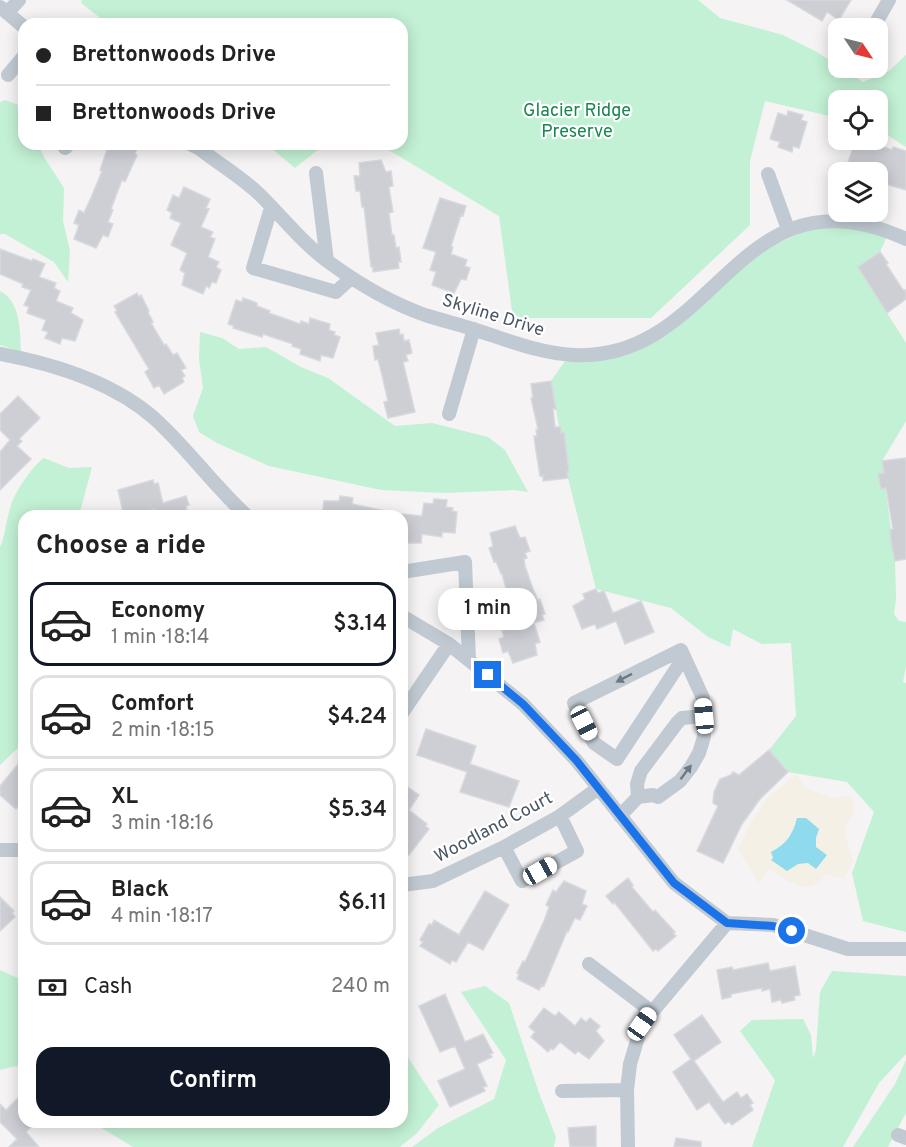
<!DOCTYPE html>
<meta charset="utf-8">
<style>
:root{--surface:#fff;--page:#f6f6f6;--text:#222;--muted:#767676;--line:#e0e0e0;--accent:#111827}
body{margin:0;font-family:Overpass,sans-serif;background:var(--page);color:var(--text);height:100vh;display:flex;flex-direction:column;font-size:22px;white-space:nowrap}
*{box-sizing:border-box;margin:0}
p{font-size:20px;color:var(--muted)}
.icon{flex:none;width:33px;height:33px;fill:none;stroke:currentColor;stroke-width:2;stroke-linecap:round;stroke-linejoin:round}
.map{position:relative;flex:1;overflow:hidden}
.panel{position:absolute;left:18px;top:510px;width:390px;height:618px;display:flex;flex-direction:column;background:var(--surface);border-radius:18px;box-shadow:0 3px 15px #0003}
.panel>*{flex:none}
.top-card{position:absolute;left:18px;top:18px;width:390px;height:132px;border-radius:18px;box-shadow:0 3px 15px #0003;display:grid;align-content:center;height:132px;padding:0 18px;background:var(--surface)}
.needle{width:39px;rotate:125deg}
.controls{position:absolute;left:828px;top:18px;display:grid;gap:12px}
.controls a{display:grid;place-items:center;width:60px;height:60px;border-radius:12px;background:var(--surface);box-shadow:0 3px 15px #0003;font-size:30px}
.end{position:absolute;width:27px;height:27px;margin:-14px;border:8px solid #1a73e8;background:#fff;box-shadow:0 0 0 3px #fff}
.from{border-radius:50%}
.bubble{position:absolute;height:42px;border-radius:18px;background:var(--surface);box-shadow:0 3px 15px #0003;font-size:20px;font-weight:600;line-height:42px;text-align:center}
.car{position:absolute;width:18px;height:36px;margin:-18px -9px;border-radius:8px;box-shadow:0 0 4px 2px #0007;background:linear-gradient(#fff 24%,#345 0 40%,#fff 0 76%,#345 0 86%,#fff 0)}
.top-card b{display:flex;align-items:center;gap:21px;height:57px;font-size:22px}
.top-card b+b{border-top:2px solid var(--line)}
.top-card i{width:15px;height:15px;background:var(--text)}
ul{padding:0;list-style:none}
li{display:flex;align-items:center;gap:18px;height:84px;margin:0 12px 9px;padding:0 6px;border:3px solid var(--line);border-radius:18px}
li div{flex:1}
li b{display:block;font-size:22px}
li em{font-style:normal;font-weight:600}
li.on{border-color:var(--accent)}
li>.icon{width:54px;height:54px;stroke-width:1.5}
h2{padding:0 18px;font-size:27px;line-height:72px}
.pay{display:flex;align-items:center;gap:15px;height:66px;padding:0 18px;font-size:22px}
.pay p{margin-inline-start:auto}
.button{display:flex;gap:12px;margin-top:auto;padding:12px 18px}
.button a{flex:1;height:69px;border-radius:18px;background:var(--accent);color:#fff;font-size:24px;font-weight:600;line-height:69px;text-align:center}
.map>svg:first-child{display:block}
.green{fill:#c3f1d5}
.sand{fill:#f5f0e5}
.water{fill:#90daee}
.building{fill:#cdcfd5;stroke:#d7d9de;stroke-width:1.5}
.lines{fill:none;stroke-linecap:round;stroke-linejoin:round}
.street{stroke:#c1cad2;stroke-width:14}
.oneway{fill:#6e7983}
.route{stroke:#1a73e8;stroke-width:8}
.labels{text-anchor:middle;dominant-baseline:central;stroke-width:4.5;stroke-linejoin:round;paint-order:stroke}
.park-label{font-size:18px;fill:#17864f;stroke:#fff}
.street-label{font-size:18px;fill:#4a5661;stroke:#fff}
</style>
<div class="map">
<svg width="906" height="1147" viewBox="0 0 906 1147">
<rect width="100%" height="100%" fill="#f5f3f3"/>
<path class="green" d="M82 0H698L720 18 783 35 817 52 863 82 889 71 906 55V147L878 129V100H838V118L765 101 750 161V225L651 318H513L499 216 387 149 324 145 295 168 266 144H402V24H108L81 3Z
M5 100 24 107V144H38L44 157 64 188 63 221 70 251 68 282 54 262 5 234H0V102Z
M830 220 889 232 880 252 858 267 906 343V421L882 461 895 561 896 599 894 614 899 621 906 622V666L903 682 906 683V932L863 921 852 873 874 812 847 782 788 772 769 750 796 716 791 643 762 644 733 629 730 647 708 637 671 608 596 589 568 478 551 381 570 354 629 347 742 259Z
M0 291C21 301 20 332 21 352L0 345Z
M200 332 222 338 239 349 266 347 301 367 328 378 395 426 432 423 488 437 505 450 528 492 514 490 445 493 381 490 269 466 217 443 199 432 193 416 203 388 199 359Z
M44 458 69 468 92 467 79 516H24V742L0 765V547C6 534 6 519 11 505 15 492 33 465 44 458Z
M0 970 24 981V1069L16 1066 0 1070Z
M832 971 906 976V1054L879 1083 843 1147H752L775 1080 740 1031 752 1020 803 1019 811 1035 813 1058 816 1050 820 992Z
M485 986 509 1003 539 1093 556 1137 554 1147H412L438 1128 494 1099 506 1060 461 992Z
M402 1048 439 1105 417 1133 400 1147H133L92 1122H402Z
M906 1060V1113L888 1147H853L895 1084Z"/>
<path class="sand" d="M797 774 804 787 831 798 851 795C860 820 850 811 846 827 844 838 850 851 853 861L844 879 826 874C810 898 788 882 770 869L759 883 738 850 751 822 767 798Z"/>
<path class="water" d="M797 818H806L819 829 816 838V847L827 855 816 869 808 863 798 864 787 871 771 860 773 858 771 852C786 844 793 835 797 818Z"/>
<path class="building" d="M787 0H851L839 20 827 12 822 21Z
M788 111 803 115 801 120 807 122 799 148 793 146 792 152 778 147 780 142 770 139 778 113 787 116Z
M856 140H866L892 150 893 147 906 151V190L882 183 884 178 879 177 878 172H869L847 165Z
M109 144H127L137 148 135 154 137 155 125 182 122 180 111 209 113 210 108 222 113 224 108 237 103 235 96 248 74 239 79 225 74 223 79 210 84 213 93 193 102 171 100 170Z
M381 160 386 172 391 171 393 186 389 187 393 212 389 213 392 235H394L396 248 399 247 401 262H398L399 268 373 272V267H371L364 207H362L360 191H356L354 176H360L359 163Z
M184 187 210 199 206 208 209 209 201 227 213 232 210 237 215 239 208 257 219 262 216 267 221 270 216 283 212 282 209 288 206 286 203 294 182 285 185 273 180 270 187 253 171 245 181 223 170 218 172 213 167 210 173 195 179 198Z
M440 198 466 206 463 216 461 215 451 246 453 247 451 254 467 260 465 266 470 268 466 280 461 279 454 293 432 285 436 272 430 270 436 252 423 248Z
M0 249 32 261 33 259 45 264 39 277 56 283 54 288 60 291 56 301 73 308 71 313 83 320 75 341 62 338 60 344 45 338 48 332 42 330 46 320 27 313 29 307 24 305 31 290 22 287 23 284 0 274Z
M880 252 888 263 886 264 903 290H906V299L887 313 858 267Z
M137 293 139 297 141 295 149 311 148 312 153 322 151 323 164 345 166 344 173 355 177 353 186 368 181 370 185 376 182 378 184 382 164 394 159 385 154 388 145 372 149 369 115 312 117 310 114 306Z
M243 298 257 303V306L270 311 269 313 300 324 301 321 309 324 310 318 330 324 329 330 335 332 334 335 340 337 333 358 321 355 320 361 300 354 301 349 292 346 293 344 263 334 262 337 233 328 234 326 228 324 236 300 242 302Z
M399 329 400 335 403 334 404 341 409 340 412 353 406 355 408 361 403 362 415 412 388 418 384 402 388 401 382 375 378 359 375 360 373 346 379 345 376 333Z
M551 381 556 409H553L555 427H561V433L564 432 569 472H567L568 478 543 481V475L540 476 536 451 534 436H537L536 430 538 429 531 398H533L531 384Z
M18 396 40 418 19 439 22 441 17 446 31 459 0 490V452L10 440 0 430V414Z
M906 458V559L895 561 891 542 890 530 893 529 886 488 881 489 878 474 884 473 882 461Z
M153 480 154 484 158 483 163 503 186 496 189 505 186 506 188 516H157L155 509 125 516 124 512H123L118 490Z
M340 496 353 498 352 504 385 511 384 516H322L324 501H339Z
M434 499 447 500 446 507 453 508 452 511 457 512 455 533 442 532V537L422 534 421 543H402V514L422 516 424 503 433 504Z
M515 526 520 538 525 537 530 551 525 553 527 558 524 559 525 566 533 589 538 600 540 599 545 614 542 615 544 620 534 623 540 642 535 644 537 655 513 663 508 651 503 653 499 639 504 637 502 631 517 626 502 574H501L496 561 494 562 489 548 493 546 490 533Z
M596 589 598 593 604 591 613 613 641 601 654 632 625 644 616 621 597 629 595 624 582 629 573 606 585 599 583 594Z
M426 729 476 746 470 764 519 781 509 807 460 792 467 772 417 755Z
M769 750 788 772 760 799 742 824 723 863 697 851 718 806 713 803 714 792 720 779 731 775 733 772 739 775Z
M24 757V799L16 809 0 795V786Z
M402 783 419 795 409 810 427 824 425 826 429 829 409 855 402 850Z
M628 878 633 885 632 887 653 912 655 910 675 932 673 933 676 936 658 951 656 949 653 951 614 902 613 904 606 896Z
M564 881 586 891 582 904 587 906 580 920 575 918 568 932 567 931 544 986 542 985 539 990 517 979 519 974 517 973 523 961 525 962 544 921 549 907 546 905 553 890 556 892Z
M485 891 509 905 483 950 468 942 456 962 452 960 450 964 420 946 423 942 420 940 429 924 432 925 434 920 459 935Z
M0 897 14 911 12 913 15 917 0 931Z
M768 963 770 971 795 966 800 995 794 996 795 1000 782 1003 781 1000 772 1002 770 989 762 991V988L731 994V997L722 999 717 970 732 967 733 970Z
M445 994 465 1042 483 1034 493 1053 490 1054 492 1057 477 1064 487 1086 483 1087 485 1091 450 1107 438 1081 465 1069 455 1046 440 1052 419 1006Z
M544 1008 555 1016 559 1012 575 1026 581 1018 586 1022 590 1018 600 1026 596 1031 604 1041 589 1059 578 1051 575 1054 560 1042 553 1050 551 1048 548 1052 531 1037 535 1032 529 1027Z
M702 1015 721 1042 694 1061 723 1102 737 1092 741 1098 747 1094 753 1103 750 1105 753 1110 732 1125 729 1121 725 1124 709 1102 697 1110 673 1072 691 1059 674 1035Z
M24 1092V1122H36L26 1132 39 1147H9L17 1139 0 1122V1104L6 1110Z
M596 1126V1147H570L568 1128Z
M676 1138 701 1142V1147H674Z"/>
<g class="lines">
<path class="street" d="M0 7 24 27
M7 13 19 0
M873 28 889 0
M8 75 24 56
M190 144 200 149C219 164 241 177 258 193 282 216 303 244 330 263 359 284 391 303 425 315 441 320 457 324 473 329 507 340 538 353 574 355 719 362 736 161 906 239
M65 148 69 144
M316 173 327 261
M768 174 788 229
M271 208 253 268 336 292 351 278
M0 354C54 364 113 382 155 419 188 449 214 486 247 516
M449 414 474 329
M402 572 465 562 469 660
M402 616 449 644 523 704 576 760 674 883 727 923 773 925 848 949H906
M402 713 449 644
M638 797 653 795 658 797 680 781 691 767 699 753 704 737 703 698 681 650 574 703 594 743 617 759 684 657
M620 816 638 797 637 784 641 771 677 723 682 718 704 716
M504 847 522 881 577 851 560 816
M0 850H24
M402 885 433 881 504 847 560 816 597 789
M589 964 651 1011
M562 1091 627 1090
M898 1135 906 1138
M628 1147 627 1090 630 1064 642 1024 727 923"/>
</g>
<defs><path id="oneway-solid" d="M-6-.8H1V-3.2L6.5 0L1 3.2V.8H-6Z" transform="scale(1.5)"/></defs>
<g class="oneway">
<use href="#oneway-solid" transform="translate(624 678) rotate(153)"/>
<use href="#oneway-solid" transform="translate(686 772) rotate(-53)"/>
</g>
<g class="lines">
<path class="route" d="M488 675 523 704 576 760 674 883 727 923 773 926 792 931"/>
</g>
<g class="labels">
<g class="park-label">
<text x="577" y="111">Glacier Ridge<tspan x="577" dy="21">Preserve</tspan></text>
</g>
<g class="street-label">
<text transform="translate(493 316) rotate(17)">Skyline Drive</text>
<text transform="translate(494 828) rotate(-28)">Woodland Court</text>
</g>
</g>
</svg>
<div class="controls">
<a><svg class="needle" viewBox="-14 -14 28 28"><path d="M0-13l5 13h-10z" fill="#e53935"/><path d="M0 13l5-13h-10z" fill="#767676"/></svg></a>
<a><svg class="icon" aria-label="locate" viewBox="0 0 24 24"><circle cx="12" cy="12" r="6"/><path d="M12 2v4M12 18v4M2 12h4M18 12h4"/></svg></a>
<a><svg class="icon" aria-label="layers" viewBox="0 0 24 24"><path d="M12 4l9 5-9 5-9-5zM3 14l9 5 9-5"/></svg></a>
</div>
<i class="end from" style="left:792px;top:931px"></i>
<i class="end" style="left:488px;top:675px"></i>
<div class="bubble" style="left:438px;top:588px;width:99px">1 min</div>
<i class="car" style="left:704px;top:716px;rotate:355deg"></i>
<i class="car" style="left:584px;top:723px;rotate:153deg"></i>
<i class="car" style="left:540px;top:871px;rotate:61deg"></i>
<i class="car" style="left:642px;top:1024px;rotate:35deg"></i>
<div class="top-card">
<b><i class="from"></i>Brettonwoods Drive</b>
<b><i></i>Brettonwoods Drive</b>
</div>
<section class="panel">
<h2>Choose a ride</h2>
<ul>
<li class="on"><svg class="icon" aria-label="car" viewBox="0 0 24 24"><path d="M5 17H2v-5l4-1 3-4h7l3 4 3 1v5h-3M9 17h6M6 11h13"/><circle cx="7" cy="17" r="2"/><circle cx="17" cy="17" r="2"/></svg><div><b>Economy</b><p>1 min · 18:14</p></div><em>$3.14</em></li>
<li><svg class="icon" aria-label="car" viewBox="0 0 24 24"><path d="M5 17H2v-5l4-1 3-4h7l3 4 3 1v5h-3M9 17h6M6 11h13"/><circle cx="7" cy="17" r="2"/><circle cx="17" cy="17" r="2"/></svg><div><b>Comfort</b><p>2 min · 18:15</p></div><em>$4.24</em></li>
<li><svg class="icon" aria-label="car" viewBox="0 0 24 24"><path d="M5 17H2v-5l4-1 3-4h7l3 4 3 1v5h-3M9 17h6M6 11h13"/><circle cx="7" cy="17" r="2"/><circle cx="17" cy="17" r="2"/></svg><div><b>XL</b><p>3 min · 18:16</p></div><em>$5.34</em></li>
<li><svg class="icon" aria-label="car" viewBox="0 0 24 24"><path d="M5 17H2v-5l4-1 3-4h7l3 4 3 1v5h-3M9 17h6M6 11h13"/><circle cx="7" cy="17" r="2"/><circle cx="17" cy="17" r="2"/></svg><div><b>Black</b><p>4 min · 18:17</p></div><em>$6.11</em></li>
</ul>
<div class="pay"><svg class="icon" aria-label="cash" viewBox="0 0 24 24"><path d="M3 7h18v10H3z"/><circle cx="12" cy="12" r="2"/></svg>Cash<p>240 m</p></div>
<div class="button"><a>Confirm</a></div>
</section>
</div>
